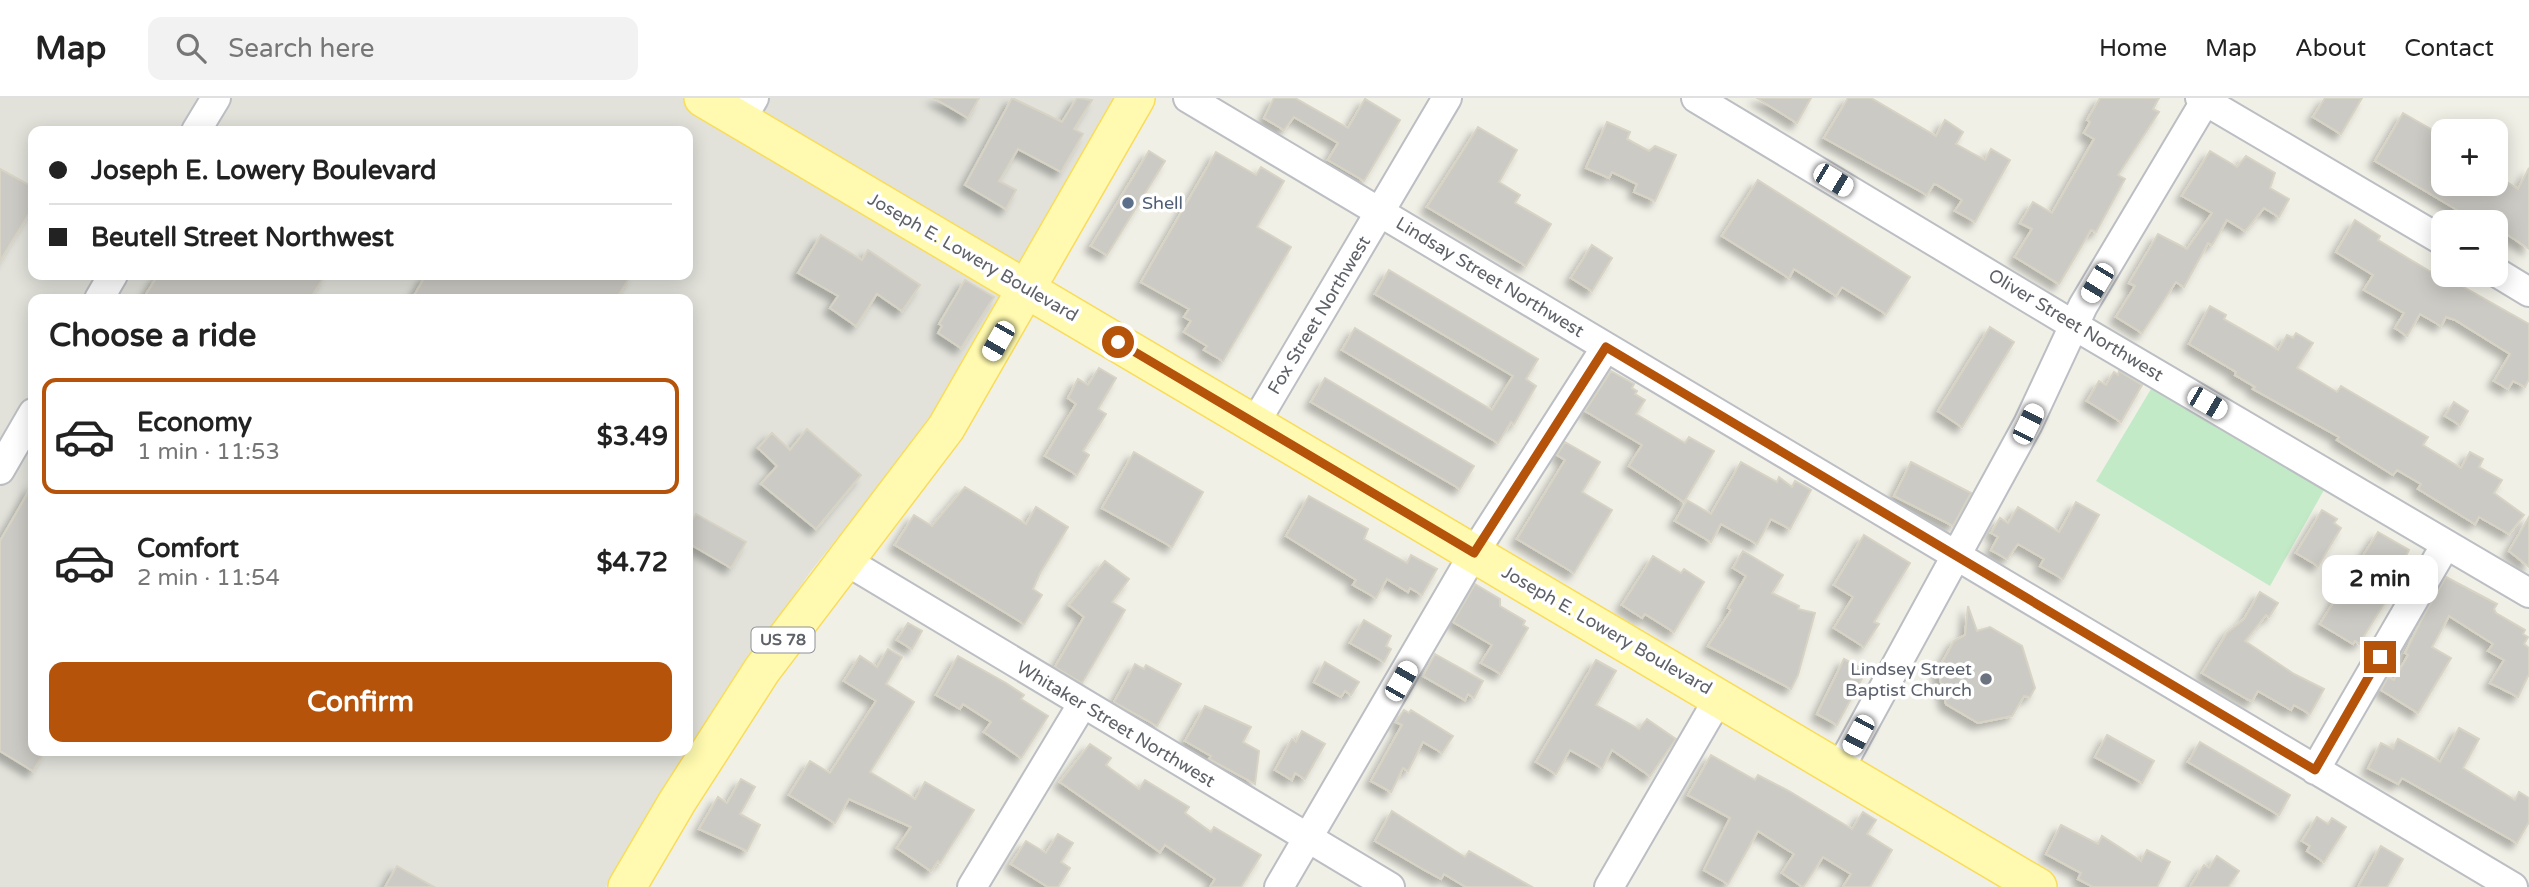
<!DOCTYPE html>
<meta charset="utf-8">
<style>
:root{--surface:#fff;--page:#f2f2f2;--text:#222;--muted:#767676;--line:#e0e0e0;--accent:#b45309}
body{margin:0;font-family:"Varela Round",sans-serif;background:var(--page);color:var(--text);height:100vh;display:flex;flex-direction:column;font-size:26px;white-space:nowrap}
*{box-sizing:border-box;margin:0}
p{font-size:23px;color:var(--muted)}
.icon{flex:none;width:38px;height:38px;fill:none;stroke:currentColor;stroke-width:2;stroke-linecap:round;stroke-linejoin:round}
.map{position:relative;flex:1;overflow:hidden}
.side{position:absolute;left:28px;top:196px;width:665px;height:462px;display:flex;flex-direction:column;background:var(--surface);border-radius:14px;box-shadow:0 4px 18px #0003}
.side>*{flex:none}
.banner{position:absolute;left:28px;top:28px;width:665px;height:154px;border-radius:14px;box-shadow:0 4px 18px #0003;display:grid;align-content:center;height:154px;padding:0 21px;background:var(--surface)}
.controls{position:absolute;left:2431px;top:21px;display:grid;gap:14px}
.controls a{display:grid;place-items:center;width:77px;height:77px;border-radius:14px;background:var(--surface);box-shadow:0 4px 18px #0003;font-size:35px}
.end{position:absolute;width:32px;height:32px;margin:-16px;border:9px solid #b45309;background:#fff;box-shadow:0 0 0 4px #fff}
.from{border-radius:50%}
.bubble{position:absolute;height:49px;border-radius:14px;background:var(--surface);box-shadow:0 4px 18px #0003;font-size:23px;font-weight:700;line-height:49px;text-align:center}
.car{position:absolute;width:21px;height:42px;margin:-21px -10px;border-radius:9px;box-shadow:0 0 5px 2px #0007;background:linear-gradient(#fff 24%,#345 0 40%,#fff 0 76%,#345 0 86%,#fff 0)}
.banner b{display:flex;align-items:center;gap:24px;height:66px;font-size:26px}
.banner b+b{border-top:2px solid var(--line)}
.banner i{width:18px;height:18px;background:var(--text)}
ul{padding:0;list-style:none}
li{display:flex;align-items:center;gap:21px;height:116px;margin:0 14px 10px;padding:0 7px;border:4px solid transparent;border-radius:14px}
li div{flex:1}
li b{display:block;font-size:26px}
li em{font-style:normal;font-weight:700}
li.selected{border-color:var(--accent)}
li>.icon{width:63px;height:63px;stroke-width:1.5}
h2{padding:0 21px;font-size:32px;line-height:84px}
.primary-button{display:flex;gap:14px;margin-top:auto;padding:14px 21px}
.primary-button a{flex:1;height:80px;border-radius:14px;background:var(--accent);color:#fff;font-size:28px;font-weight:700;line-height:80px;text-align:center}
header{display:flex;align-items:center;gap:42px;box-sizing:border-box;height:98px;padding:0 35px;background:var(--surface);border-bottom:2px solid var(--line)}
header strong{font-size:33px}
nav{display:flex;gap:38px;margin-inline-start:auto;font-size:24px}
.search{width:490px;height:63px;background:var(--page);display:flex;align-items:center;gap:18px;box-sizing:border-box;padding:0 24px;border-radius:14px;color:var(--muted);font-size:26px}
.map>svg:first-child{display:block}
.industrial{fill:#e2e2db;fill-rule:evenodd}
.green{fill:#c3eac7}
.building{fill:#cccac4;stroke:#d7d3c5;stroke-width:2;filter:url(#shadow)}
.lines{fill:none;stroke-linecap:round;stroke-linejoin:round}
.minor-casing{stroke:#bbbec3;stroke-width:32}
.major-casing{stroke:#f9dc59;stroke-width:40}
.minor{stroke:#fff;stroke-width:28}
.major{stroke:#fffaaf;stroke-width:37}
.route{stroke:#b45309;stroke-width:9}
.service-dot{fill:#5c6f8a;stroke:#fff;stroke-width:2.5}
.worship-dot{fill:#6b7280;stroke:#fff;stroke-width:2.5}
.labels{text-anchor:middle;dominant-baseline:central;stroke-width:7;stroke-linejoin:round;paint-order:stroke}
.shield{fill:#fff;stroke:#8e9195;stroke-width:2}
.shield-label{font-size:16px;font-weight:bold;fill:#5e6268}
.service-label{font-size:18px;fill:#4e5e75;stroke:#fff;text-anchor:start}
.street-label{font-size:18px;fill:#5e6268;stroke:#fff}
.worship-label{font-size:18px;fill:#5b616d;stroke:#fff;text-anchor:end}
</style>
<header>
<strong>Map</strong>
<div class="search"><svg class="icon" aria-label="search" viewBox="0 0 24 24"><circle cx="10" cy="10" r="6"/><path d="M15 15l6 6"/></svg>Search here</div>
<nav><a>Home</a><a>Map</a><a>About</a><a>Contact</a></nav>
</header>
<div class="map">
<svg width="2529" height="789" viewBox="0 0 2529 789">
<defs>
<filter id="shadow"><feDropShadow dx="-6" dy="6" stdDeviation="3.5" flood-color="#0004"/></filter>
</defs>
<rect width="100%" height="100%" fill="#f1f0e7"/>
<path class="industrial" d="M0 0H1114L934 319 811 473 743 570 653 709 606 789H0ZM33 33H688V177H33ZM33 201H688V653H33Z"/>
<path class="green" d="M2151 291 2324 392 2270 488 2096 383Z"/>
<path class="building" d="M934 0H979L968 20Z
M1012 0 1062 24 1077 0 1092 2 1074 31 1083 36 1061 74 1018 51 999 83 1016 92 1006 111 965 87Z
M1274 0H1295L1348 30 1365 1 1400 22 1364 83 1328 62 1338 45 1294 19 1284 32 1264 20Z
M1757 0H1811L1797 25Z
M1848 0H1871L1936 38 1945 22 1963 34 1956 46 1972 55 1985 62 1991 51 2010 62 1975 124 1955 113 1962 102 1937 87 1934 86 1927 97 1824 40Z
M2100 0H2159L2153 11 2159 14 2118 77 2125 81 2096 134 2091 132 2059 186 2015 159 2032 131 2020 125 2033 104 2052 115 2094 41 2084 35 2090 24 2087 22Z
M2325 0H2362L2341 36 2313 19Z
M2403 15 2443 38V86H2496V77L2518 91 2529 70V151L2496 129V124H2487L2477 118 2474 122 2375 63Z
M1607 24 1630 34 1627 41 1649 53 1655 48 1676 57 1655 103 1634 94 1637 86 1612 74 1609 80 1586 70Z
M1478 29 1517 52 1499 84 1520 97 1515 105 1551 126 1526 168 1427 109Z
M1149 53 1165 63 1107 157 1091 148Z
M2210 53 2237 69 2246 58 2275 75 2270 90 2289 101 2279 119 2264 110 2245 133 2227 122 2212 147 2208 145 2184 189 2176 184 2142 235 2116 219 2135 188 2129 185 2158 136 2187 151 2212 115 2182 98Z
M1216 54 1256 77 1261 69 1284 83 1257 129 1291 149 1223 263 1204 252 1207 248 1184 234 1191 223 1184 219 1189 211 1141 184Z
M0 71 33 89V109L0 163Z
M1758 82 1910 179 1886 216 1842 189 1836 198 1794 171 1789 180 1722 138Z
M2355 122 2380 138 2378 142 2451 186 2453 183 2529 226V281L2525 289 2513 283 2508 291 2494 283 2510 256 2455 222 2446 219 2441 228 2420 216 2407 238 2395 230 2404 215 2364 192 2373 177 2336 154Z
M821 137 862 162 868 152 920 187 902 213 877 196 856 228 830 210 838 198 798 175Z
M1592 147 1612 160 1592 193 1571 180Z
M1389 172 1538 261 1526 281 1536 288 1514 326 1511 324 1498 345 1342 252 1355 230 1492 312 1513 278 1375 196Z
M158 177H325L310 201H143Z
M426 177H631L616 201H412Z
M965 182 994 199 961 250 938 235 942 228 939 226Z
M2210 208 2226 217 2224 221 2278 252 2287 237 2293 240 2296 235 2313 245 2297 270 2337 294 2341 288 2411 329 2428 339 2423 347 2461 370 2470 354 2483 361 2479 369 2502 382 2494 395 2524 417 2509 436 2479 419 2475 426 2418 391 2421 386 2397 372 2393 377 2337 342 2339 339 2253 291 2255 289 2235 277 2236 274 2189 246Z
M1990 229 2014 244 1962 329 1938 313Z
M1099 270 1116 280 1098 311 1106 316 1083 353 1089 357 1077 377 1045 358 1076 306 1068 300 1078 281 1088 287Z
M1611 273 1634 286 1632 290 1637 293 1635 296 1645 302 1636 316 1685 345 1689 339 1714 353 1684 404 1629 368 1642 347 1585 313Z
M2119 273 2142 287 2121 324 2087 303 2099 283 2106 287 2114 274 2118 277Z
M1325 280 1474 368 1460 391 1311 304Z
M2454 304 2468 313 2460 327 2445 318Z
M807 331 861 377 816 431 761 386 777 368 758 350 772 335 790 352Z
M1565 344 1600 364 1582 394 1612 412 1574 475 1517 441 1565 362 1557 357Z
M1134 354 1203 394 1172 449 1102 410Z
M1741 364 1777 384 1779 379 1792 389 1795 383 1811 392 1790 431 1771 421 1757 446 1721 426 1711 444 1675 423 1687 402 1711 416Z
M1911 364 1971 395 1953 428 1894 398Z
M33 386V653H45L33 673 0 653V443Z
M965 389 1026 426 1036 409 1068 429 1040 475 1033 491 1042 497 1024 526 895 447 914 417 932 428Z
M1309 398 1368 431 1364 441 1407 465 1411 457 1437 471 1422 497 1410 490 1408 494 1387 481 1376 500 1353 487 1356 482 1286 438Z
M2076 404 2099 417 2063 481 2040 468 2044 461 2018 446 2007 461 1991 452 1998 439 1991 435 2000 420 2008 425 2018 409 2059 434Z
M2322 412 2337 421 2334 425 2341 430 2318 468 2296 455Z
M696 416 746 444 731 470 688 445V429Z
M2529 419V469L2509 453Z
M2378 434 2409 452 2406 458 2412 461 2359 546 2355 543 2353 546 2320 526Z
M1864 437 1910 465 1874 524 1879 526 1864 549 1834 530 1853 499 1834 487Z
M1743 453 1783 477 1772 495 1799 508 1798 511 1815 515 1798 577 1791 591 1708 548 1731 512 1728 510 1746 478 1733 470Z
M1653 458 1681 475 1684 471 1704 484 1674 534 1645 516 1642 520 1622 507Z
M1105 463 1129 481 1112 504 1125 512 1082 585 1055 569 1084 519 1069 507Z
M2446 479 2497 506 2494 511 2496 515 2525 532 2523 536 2528 539 2524 546 2529 550V576L2518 599 2490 585 2504 562 2488 553 2493 546 2449 518 2432 549 2451 560 2418 615 2381 592 2388 579 2394 582 2408 557 2405 555 2423 519Z
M1475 486 1500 501V508L1525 523 1523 527 1528 530 1501 576 1481 565 1492 547 1453 524Z
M2260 494 2278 505 2269 519 2266 517 2245 543 2294 576 2324 591 2310 616 2294 607 2291 612 2258 593 2252 603 2247 601 2202 575 2227 535 2244 521Z
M1968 508 1977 533 1990 529 2022 548 2035 590 2030 599 2024 598 2012 618 1978 625 1946 606 1938 572 1954 543 1965 537Z
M1364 522 1391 538 1386 548 1391 551 1384 564 1350 545Z
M908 525 922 533 912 551 897 542Z
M888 551 902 559 886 586 914 604 870 674 915 701 925 684 974 712 940 765 938 763 931 773 897 750 911 729 849 701 835 725 789 697 810 663 830 675 876 603 844 583 860 558 877 569Z
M1435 556 1483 583 1474 600 1468 596 1465 602 1423 578Z
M958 558 1006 585 1024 597 1021 601 1048 618 1021 660 984 634 991 624 963 606 960 611 936 597Z
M1844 561 1866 573 1837 627 1817 616Z
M1596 562 1616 573 1596 607 1639 631 1647 621 1676 641 1650 678 1612 652 1602 670 1570 652 1556 676 1536 664Z
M1325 564 1359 584 1351 597 1345 593 1341 599 1314 584Z
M1135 566 1144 571 1146 567 1181 586 1157 628 1114 604Z
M1205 608 1251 629 1243 644 1259 653 1255 686 1209 661 1211 658 1185 643Z
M1404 612 1409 615 1411 612 1453 638 1442 655 1423 644 1408 673 1403 670 1391 694 1371 683 1402 627 1396 624Z
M2459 630 2479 641 2463 670 2515 702 2519 694 2529 700V724L2517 745 2402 680 2398 686 2368 670 2381 645 2393 651 2398 641 2440 664Z
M1302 633 1325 646 1305 681 1295 675 1292 682 1275 672 1292 641 1296 644Z
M2107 637 2154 663 2142 685 2095 659Z
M2200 644 2290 697 2279 717 2188 664Z
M1090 646 1111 660 1106 667 1111 671 1139 691 1145 682 1189 709 1185 715 1211 734 1214 729 1261 757 1241 789H1210L1215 781 1165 747 1160 754 1060 684Z
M1711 657 1755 682 1758 677 1789 693 1852 731 1863 714 1876 722 1867 736 1892 752 1870 789H1843L1851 776 1823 759 1803 789 1782 775 1794 756 1758 733 1728 786 1704 772 1730 720 1688 697Z
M741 681 755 689 740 716 760 727 747 753 699 731 718 699 727 705Z
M1392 713 1465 759 1469 753 1532 789H1466L1444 776 1441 781 1426 773 1375 743Z
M2317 719 2328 726 2332 720 2346 729 2324 764 2307 753 2310 748 2302 743Z
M2061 727 2098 746 2102 738 2141 763 2147 752 2170 764 2157 789H2093L2078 781 2081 775 2046 756Z
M1058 736 1073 745 1061 764 1070 770 1058 789H1048L1011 766 1026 743 1046 755Z
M2381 748 2403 761 2387 789H2358Z
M2217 758 2239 773 2228 789H2190L2204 767 2209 770Z
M397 768 434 789H385Z"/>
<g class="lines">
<g class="minor-casing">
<path id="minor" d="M1188 0 2513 789
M1696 0 2075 228 2529 495
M2200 0 2443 143
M741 22 754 0
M196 33 216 0
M2496 174 2529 194
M99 201 113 177
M1255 325 1447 0
M0 372 33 315
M843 461 1390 789
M1840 670 2028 326 2083 208 2207 0
M2315 672 2446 446
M972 789 1083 605
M1279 789 1474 455 1606 249
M1609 789 1720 598"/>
</g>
<g class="major-casing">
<path id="major" d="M703 0 2038 789
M627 789 677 704 762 572 946 330 1136 0"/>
</g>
<use href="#minor" class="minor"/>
<use href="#major" class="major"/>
</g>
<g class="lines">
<path class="route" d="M1118 244 1474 455 1606 249 2315 672 2380 559"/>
</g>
<circle class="service-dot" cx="1128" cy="105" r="7"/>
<circle class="worship-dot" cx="1986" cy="581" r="7"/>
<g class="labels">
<rect class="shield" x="751.5" y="529.5" width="63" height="25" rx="5"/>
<g class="shield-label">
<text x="783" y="542">US 78</text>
</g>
<g class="service-label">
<text x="1142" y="105">Shell</text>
</g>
<g class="street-label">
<text transform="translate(973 159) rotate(30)">Joseph E. Lowery Boulevard</text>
<text transform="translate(1490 179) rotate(31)">Lindsay Street Northwest</text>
<text transform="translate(1319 217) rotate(-59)">Fox Street Northwest</text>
<text transform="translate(2076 227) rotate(31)">Oliver Street Northwest</text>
<text transform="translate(1607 532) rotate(30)">Joseph E. Lowery Boulevard</text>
<text transform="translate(1116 626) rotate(31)">Whitaker Street Northwest</text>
</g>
<g class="worship-label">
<text x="1972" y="571">Lindsey Street<tspan x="1972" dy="21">Baptist Church</tspan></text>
</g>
</g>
</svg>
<div class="controls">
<a>+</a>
<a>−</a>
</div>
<i class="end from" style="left:1118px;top:244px"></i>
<i class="end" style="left:2380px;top:559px"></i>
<div class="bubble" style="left:2322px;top:457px;width:116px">2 min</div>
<i class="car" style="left:1833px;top:82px;rotate:121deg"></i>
<i class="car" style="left:2097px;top:185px;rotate:211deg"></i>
<i class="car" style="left:998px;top:243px;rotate:210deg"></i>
<i class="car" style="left:2207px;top:305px;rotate:120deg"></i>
<i class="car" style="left:2028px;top:326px;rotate:26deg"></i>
<i class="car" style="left:1401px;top:583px;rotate:30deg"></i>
<i class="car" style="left:1858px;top:637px;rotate:208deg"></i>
<div class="banner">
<b><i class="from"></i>Joseph E. Lowery Boulevard</b>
<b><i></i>Beutell Street Northwest</b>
</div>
<section class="side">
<h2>Choose a ride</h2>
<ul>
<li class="selected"><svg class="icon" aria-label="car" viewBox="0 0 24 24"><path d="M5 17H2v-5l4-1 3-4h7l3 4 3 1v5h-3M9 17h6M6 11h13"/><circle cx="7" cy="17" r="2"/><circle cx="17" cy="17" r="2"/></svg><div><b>Economy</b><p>1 min · 11:53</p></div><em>$3.49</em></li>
<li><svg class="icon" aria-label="car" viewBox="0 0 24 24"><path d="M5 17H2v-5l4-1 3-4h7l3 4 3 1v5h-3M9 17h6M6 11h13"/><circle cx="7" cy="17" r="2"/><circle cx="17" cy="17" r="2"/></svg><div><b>Comfort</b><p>2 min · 11:54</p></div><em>$4.72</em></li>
</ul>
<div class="primary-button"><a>Confirm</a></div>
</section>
</div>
